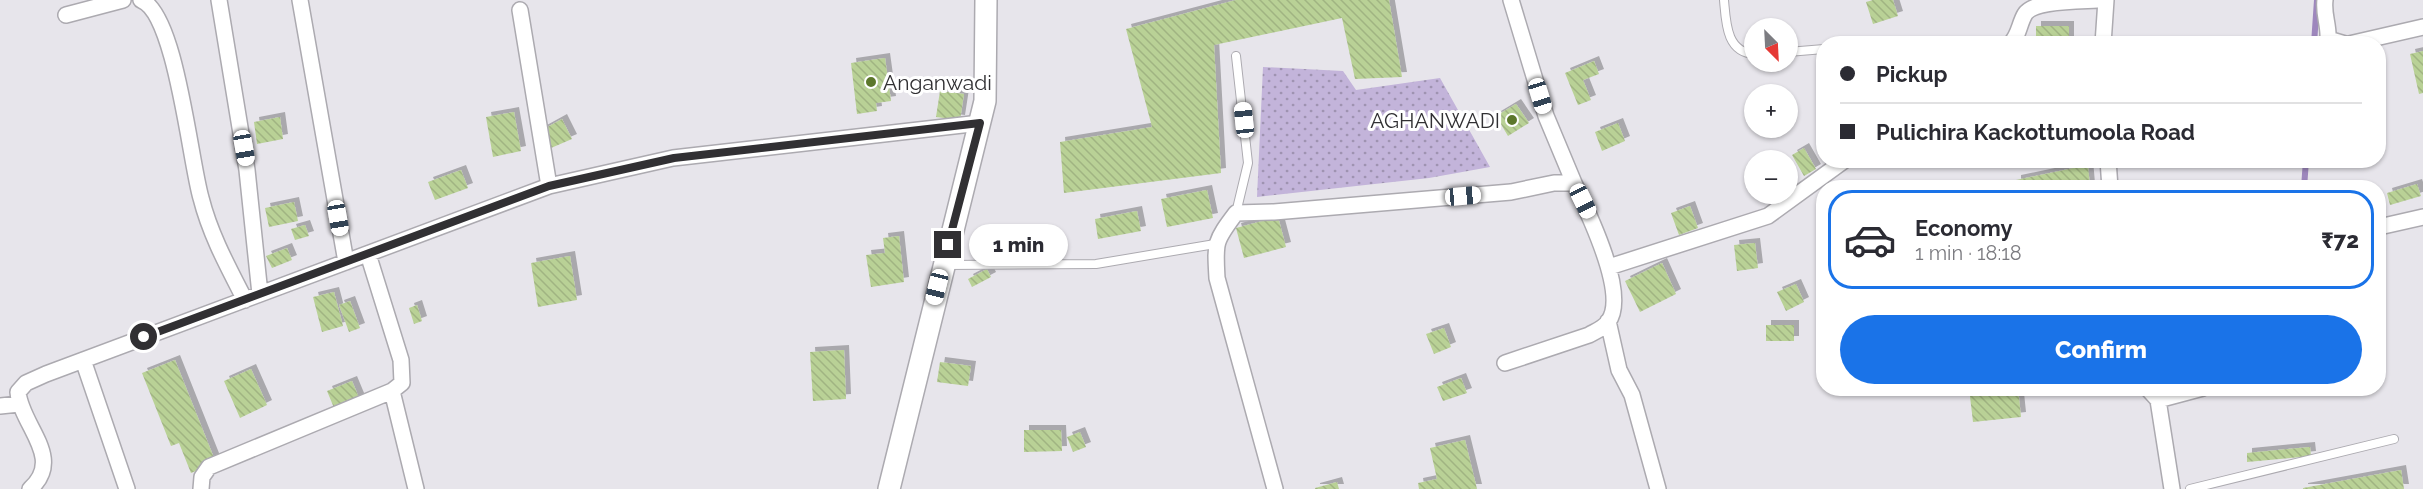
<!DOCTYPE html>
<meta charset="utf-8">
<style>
:root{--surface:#fff;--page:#f2f2f3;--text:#2b2b33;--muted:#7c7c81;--line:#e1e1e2;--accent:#1a73e8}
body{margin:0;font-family:Raleway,sans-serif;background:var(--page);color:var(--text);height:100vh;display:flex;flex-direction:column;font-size:22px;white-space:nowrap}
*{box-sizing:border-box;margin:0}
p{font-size:20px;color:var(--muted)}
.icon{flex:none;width:33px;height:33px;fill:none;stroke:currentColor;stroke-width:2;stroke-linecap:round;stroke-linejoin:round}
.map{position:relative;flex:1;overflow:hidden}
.drawer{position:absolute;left:1816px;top:180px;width:570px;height:216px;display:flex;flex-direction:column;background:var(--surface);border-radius:24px;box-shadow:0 2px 4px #0004}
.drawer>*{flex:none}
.top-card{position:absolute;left:1816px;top:36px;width:570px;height:132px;border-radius:24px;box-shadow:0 2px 4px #0004;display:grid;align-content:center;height:132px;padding:0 24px;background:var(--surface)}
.needle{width:39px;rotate:156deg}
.fabs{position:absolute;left:1744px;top:18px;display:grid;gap:12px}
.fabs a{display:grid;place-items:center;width:54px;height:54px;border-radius:50%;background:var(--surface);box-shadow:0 2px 4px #0004;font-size:30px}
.end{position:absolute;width:27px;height:27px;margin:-14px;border:8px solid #313033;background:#fff;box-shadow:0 0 0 3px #fff}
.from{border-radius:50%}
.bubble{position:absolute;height:42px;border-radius:21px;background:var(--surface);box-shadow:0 2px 4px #0004;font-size:20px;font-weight:800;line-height:42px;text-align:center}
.car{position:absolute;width:18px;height:36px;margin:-18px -9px;border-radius:8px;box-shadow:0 0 4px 2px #0007;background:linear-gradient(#fff 24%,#345 0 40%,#fff 0 76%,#345 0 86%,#fff 0)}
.top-card b{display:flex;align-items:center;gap:21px;height:57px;font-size:22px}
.top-card b+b{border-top:2px solid var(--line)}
.top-card i{width:15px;height:15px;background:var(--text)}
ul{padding:10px 0 0;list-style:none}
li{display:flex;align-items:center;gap:18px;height:99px;margin:0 12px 9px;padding:0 12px;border:3px solid transparent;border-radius:24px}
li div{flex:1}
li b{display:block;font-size:22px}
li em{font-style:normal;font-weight:800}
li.active{border-color:var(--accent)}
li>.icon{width:54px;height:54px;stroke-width:1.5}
.primary-button{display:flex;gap:12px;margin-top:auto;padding:12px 24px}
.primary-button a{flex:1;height:69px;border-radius:36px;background:var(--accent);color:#fff;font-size:24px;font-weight:800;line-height:69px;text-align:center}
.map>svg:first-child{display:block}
.park{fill:url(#park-dots)}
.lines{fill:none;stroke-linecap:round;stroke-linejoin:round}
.stream{stroke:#9e87bd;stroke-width:6}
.building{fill:url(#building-back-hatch);filter:url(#shadow)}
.lane-casing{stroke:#acaab0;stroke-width:10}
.street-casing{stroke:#acaab0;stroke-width:18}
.secondary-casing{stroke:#acaab0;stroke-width:24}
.lane{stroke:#fff;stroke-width:8}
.street{stroke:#fff;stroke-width:15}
.secondary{stroke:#fff;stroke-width:21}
.route{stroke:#313033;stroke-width:8}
.poi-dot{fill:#5c772b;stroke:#fff;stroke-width:2}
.labels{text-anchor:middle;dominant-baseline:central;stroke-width:6;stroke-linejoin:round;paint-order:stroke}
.poi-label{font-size:21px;fill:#313033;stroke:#fff;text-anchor:start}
</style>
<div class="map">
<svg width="2423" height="489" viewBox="0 0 2423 489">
<defs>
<pattern id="park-dots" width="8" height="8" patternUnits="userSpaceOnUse" patternTransform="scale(1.5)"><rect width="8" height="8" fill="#c3b4da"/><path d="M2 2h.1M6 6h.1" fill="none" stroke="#9f93b1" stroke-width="1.8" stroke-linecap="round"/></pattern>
<pattern id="building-back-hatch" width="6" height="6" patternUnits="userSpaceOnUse" patternTransform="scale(1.5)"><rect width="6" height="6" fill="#b9d196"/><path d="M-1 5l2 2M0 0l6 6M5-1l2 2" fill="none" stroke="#a0b482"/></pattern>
<filter id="shadow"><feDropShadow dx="5" dy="-5" stdDeviation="0" flood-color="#0004"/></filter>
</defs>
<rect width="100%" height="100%" fill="#e7e5eb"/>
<path class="park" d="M1263 67 1343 71 1356 90 1440 78 1490 167 1429 178 1257 197Z"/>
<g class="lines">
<path class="stream" d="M2314 44 2317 0
M2304 188 2306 160"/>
</g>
<path class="building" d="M1236 0H1389L1402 77 1355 79 1342 18 1214 45 1221 173 1064 193 1060 142 1152 127 1126 29Z
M1873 0H1893L1898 16 1873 24 1866 2Z
M2036 26H2069V44H2036Z
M2423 51V93L2419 94 2410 54Z
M885 58 891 101 876 103 877 111 857 114 851 63Z
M1594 61 1599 74 1583 80 1591 100 1578 105 1565 73Z
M940 91 964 94 960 120 936 117Z
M1516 104 1529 123 1508 136 1496 116Z
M514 112 521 151 493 157 486 117Z
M280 117 283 139 257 144 254 122Z
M562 119 572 139 551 148 542 130Z
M1618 123 1625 141 1602 151 1595 132Z
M1804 148 1816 169 1804 176 1792 155Z
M2088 165 2090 188H2016V180Z
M461 170 468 188 435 200 428 182Z
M2417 184 2421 196 2390 205 2387 193Z
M1207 190 1213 218 1167 227 1161 199Z
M294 202 298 221 269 227 265 208Z
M1690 206 1698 228 1679 235 1671 213Z
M1137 211 1141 231 1098 239 1095 219Z
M1278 217 1286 247 1244 258 1236 228Z
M305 225 309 236 295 240 291 229Z
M899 236 904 282 871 287 866 255 885 253 883 238Z
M1755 243 1758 268 1737 271 1734 245Z
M287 248 292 260 272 268 266 256Z
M570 256 577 300 538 307 531 263Z
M1662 263 1676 294 1640 312 1625 281Z
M987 269 991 277 972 287 968 279Z
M1796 284 1804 302 1786 311 1777 292Z
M334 292 343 326 322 332 313 297Z
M350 301 360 328 349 332 339 305Z
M417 305 422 321 414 324 409 308Z
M1766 325H1794V341H1766Z
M1444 328 1451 347 1434 354 1426 334Z
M844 350 846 399 813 401 810 352Z
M175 360 216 463 191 473 179 443 171 446 142 373Z
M940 362 971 366 968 386 937 382Z
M251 369 267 405 240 418 224 381Z
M1461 378 1467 393 1443 401 1437 387Z
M352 381 362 405 337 415 327 391Z
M1969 388H2018L2021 417 1973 422Z
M1024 430H1061L1062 451 1024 452Z
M1080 432 1086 447 1073 452 1067 437Z
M1465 440 1477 489H1419L1418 483 1437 479 1430 448Z
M2310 447 2311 456 2247 462V453Z
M2401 470 2404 489H2303V488Z
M1337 482 1339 489H1315V488Z"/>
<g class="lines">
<g class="lane-casing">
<path id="lane" d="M1724 0C1726 22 1726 53 1755 54
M1888 44 1917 41 1922 44
M1788 52 1824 49
M1236 213 1248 163 1236 56
M945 265 1096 264 1215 244
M2190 489 2394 439"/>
</g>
<g class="street-casing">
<path id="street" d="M141 0C176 13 190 161 201 198 210 234 228 267 245 300
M219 0 247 170 260 294
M300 0 346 262
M2325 0C2323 14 2329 25 2328 39L2345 44
M520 10 549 186
M66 15 123 0
M2010 44C2019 36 2019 24 2025 14 2034 0 2080 1 2097 0
M2103 44 2106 0
M2349 44 2423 27
M2108 160 2110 188
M2379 227 2423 217
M1609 267 1768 216 1845 160
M1608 321 1619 370 1632 395 1658 489
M83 360 127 489
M1505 363 1589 335C1596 331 1604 328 1608 322 1629 295 1587 210 1574 183
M2147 388 2158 400 2172 489
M392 391 416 489
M2158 400 2203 388
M0 406 19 404
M30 489C65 458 21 426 18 392L26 383 46 374 549 186 673 158 980 123
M201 489 202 477 209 467 392 391 402 383 401 360 368 254
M1275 489 1217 278C1215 243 1214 242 1236 213L1274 212 1511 192 1554 183H1574L1546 116 1511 0"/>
</g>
<g class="secondary-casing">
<path id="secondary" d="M889 489 985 101 986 0"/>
</g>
<use href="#lane" class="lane"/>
<use href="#street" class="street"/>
<use href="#secondary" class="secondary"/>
</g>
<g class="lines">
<path class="route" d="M144 337 549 186 674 158 980 123 948 245"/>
</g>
<g class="poi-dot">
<circle cx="871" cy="82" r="6"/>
<circle cx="1512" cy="120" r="6"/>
</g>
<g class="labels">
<g class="poi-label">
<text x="883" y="82">Anganwadi</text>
<text x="1500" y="120" text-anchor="end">AGHANWADI</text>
</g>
</g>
</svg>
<div class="fabs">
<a><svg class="needle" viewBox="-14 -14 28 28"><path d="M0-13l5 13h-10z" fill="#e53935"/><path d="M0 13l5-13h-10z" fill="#7c7c81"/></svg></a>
<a>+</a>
<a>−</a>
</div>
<i class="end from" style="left:144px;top:337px"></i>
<i class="end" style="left:948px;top:245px"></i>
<div class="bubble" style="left:969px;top:224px;width:99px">1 min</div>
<i class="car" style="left:1540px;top:96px;rotate:163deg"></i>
<i class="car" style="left:1244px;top:120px;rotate:354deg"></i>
<i class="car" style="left:244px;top:148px;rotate:170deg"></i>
<i class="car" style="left:1463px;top:196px;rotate:85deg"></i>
<i class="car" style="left:1583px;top:201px;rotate:154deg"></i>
<i class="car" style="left:338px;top:218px;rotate:170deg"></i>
<i class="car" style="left:937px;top:287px;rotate:194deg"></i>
<div class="top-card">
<b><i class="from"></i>Pickup</b>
<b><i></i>Pulichira Kackottumoola Road</b>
</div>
<section class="drawer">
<ul>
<li class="active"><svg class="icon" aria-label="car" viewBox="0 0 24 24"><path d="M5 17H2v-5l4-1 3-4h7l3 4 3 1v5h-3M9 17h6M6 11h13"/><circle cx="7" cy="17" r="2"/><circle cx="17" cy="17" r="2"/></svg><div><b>Economy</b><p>1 min · 18:18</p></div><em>₹72</em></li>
</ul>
<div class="primary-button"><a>Confirm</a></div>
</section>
</div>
